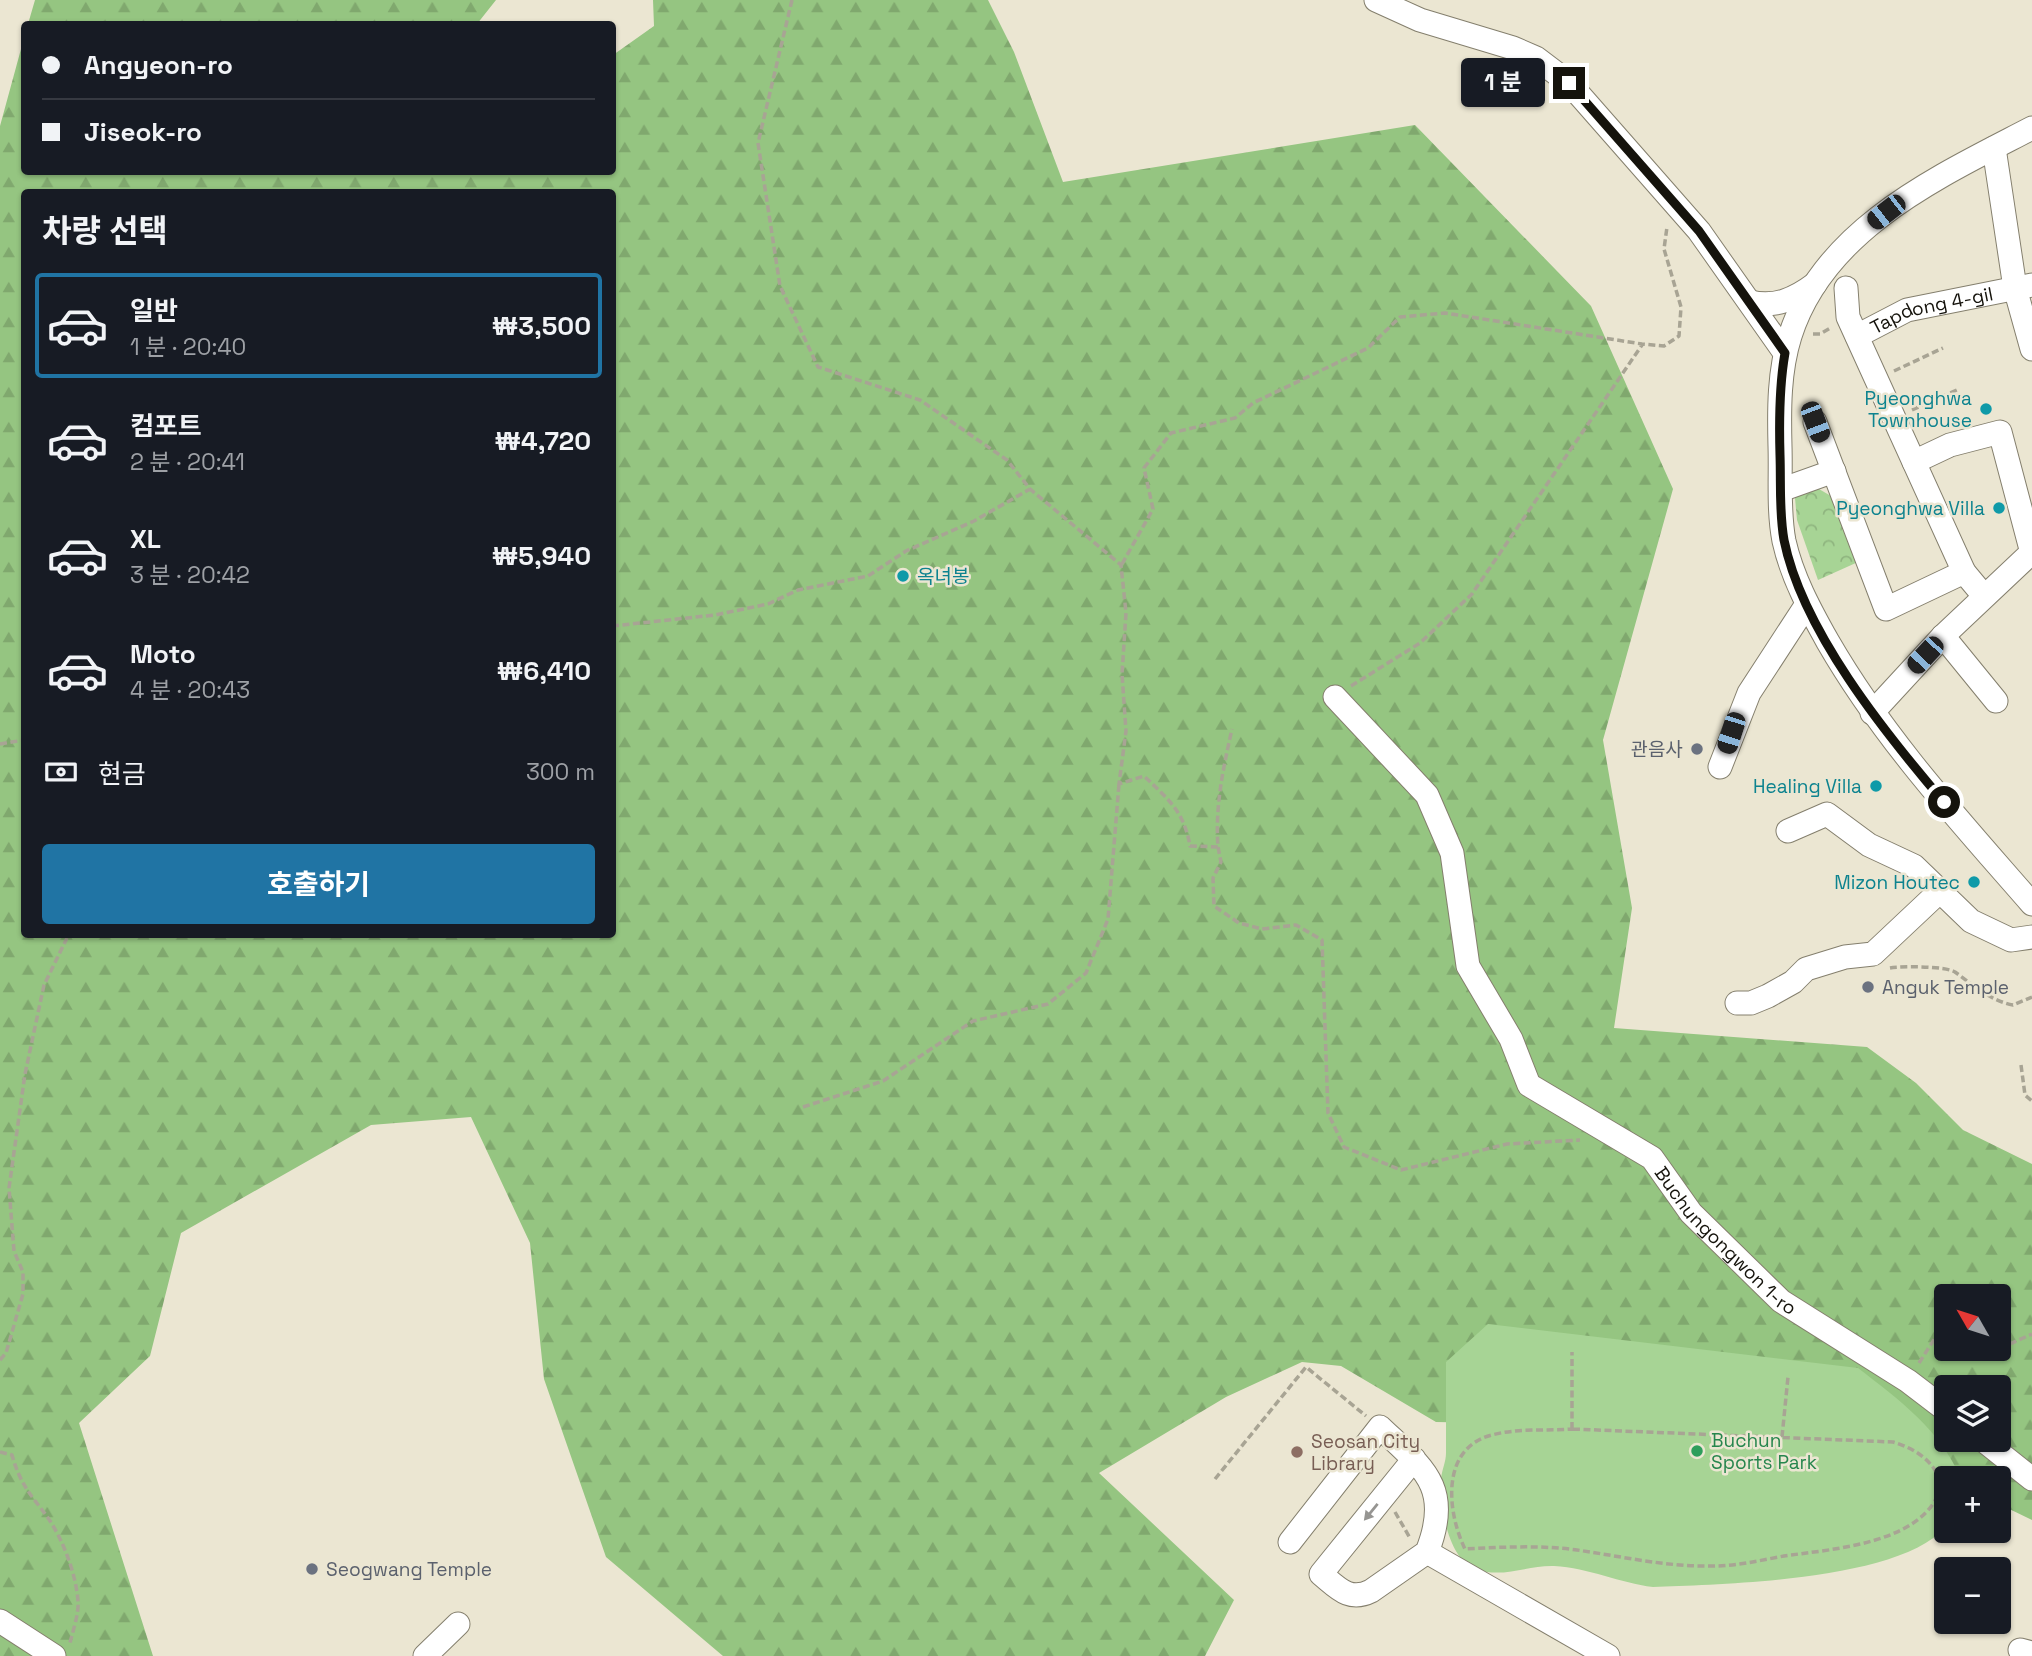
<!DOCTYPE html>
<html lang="ko">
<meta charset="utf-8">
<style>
:root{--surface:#171b24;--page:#242831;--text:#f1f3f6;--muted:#9ea1a6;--line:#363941;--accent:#2074a4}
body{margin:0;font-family:"Space Grotesk","Noto Sans KR",sans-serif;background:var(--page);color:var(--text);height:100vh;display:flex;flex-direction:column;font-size:26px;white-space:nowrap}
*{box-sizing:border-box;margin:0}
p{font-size:23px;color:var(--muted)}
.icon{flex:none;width:38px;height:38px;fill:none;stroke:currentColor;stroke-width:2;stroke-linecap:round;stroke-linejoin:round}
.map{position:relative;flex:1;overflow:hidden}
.panel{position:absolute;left:21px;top:189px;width:595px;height:749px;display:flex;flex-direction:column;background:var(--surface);border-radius:7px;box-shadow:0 2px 5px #0004}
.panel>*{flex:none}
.banner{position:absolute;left:21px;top:21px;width:595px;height:154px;border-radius:7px;box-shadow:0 2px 5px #0004;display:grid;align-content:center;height:154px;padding:0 21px;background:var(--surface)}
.needle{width:46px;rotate:309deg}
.controls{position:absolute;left:1934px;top:1284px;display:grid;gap:14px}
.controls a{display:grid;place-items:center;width:77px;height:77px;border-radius:7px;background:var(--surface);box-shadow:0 2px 5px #0004;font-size:35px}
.end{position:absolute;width:32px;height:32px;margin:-16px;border:9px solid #15130c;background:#fff;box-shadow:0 0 0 4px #fff}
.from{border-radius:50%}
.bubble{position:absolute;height:49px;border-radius:7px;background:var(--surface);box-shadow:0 2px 5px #0004;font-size:23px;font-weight:700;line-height:49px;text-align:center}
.car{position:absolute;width:21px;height:42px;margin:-21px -10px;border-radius:9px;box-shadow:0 0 5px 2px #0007;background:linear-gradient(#222 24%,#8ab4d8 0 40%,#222 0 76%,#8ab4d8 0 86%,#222 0)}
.banner b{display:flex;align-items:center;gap:24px;height:66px;font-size:26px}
.banner b+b{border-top:2px solid var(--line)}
.banner i{width:18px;height:18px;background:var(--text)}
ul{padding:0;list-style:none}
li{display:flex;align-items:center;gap:21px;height:105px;margin:0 14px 10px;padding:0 7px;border:4px solid transparent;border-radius:7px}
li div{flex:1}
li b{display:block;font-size:26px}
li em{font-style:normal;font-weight:700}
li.selected{border-color:var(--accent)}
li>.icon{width:63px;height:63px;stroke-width:1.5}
h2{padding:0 21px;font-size:32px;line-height:84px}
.pay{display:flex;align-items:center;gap:18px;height:77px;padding:0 21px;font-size:26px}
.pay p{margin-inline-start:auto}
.cta{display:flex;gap:14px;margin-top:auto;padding:14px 21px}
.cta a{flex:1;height:80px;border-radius:7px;background:var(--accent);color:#fff;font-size:28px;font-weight:700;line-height:80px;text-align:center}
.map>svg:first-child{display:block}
.forest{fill:url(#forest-firs);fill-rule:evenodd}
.park{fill:url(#park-crowns)}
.garden{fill:#a7d495}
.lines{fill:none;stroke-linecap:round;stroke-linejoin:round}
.minor-casing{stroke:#847f6d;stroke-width:25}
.path{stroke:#a8a494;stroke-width:3.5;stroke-dasharray:7 3.5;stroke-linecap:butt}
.minor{stroke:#fff;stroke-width:23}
.oneway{fill:#969592}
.route{stroke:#15130c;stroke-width:9}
.culture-dot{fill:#0f9aa8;stroke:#ebe6d2;stroke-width:2.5}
.worship-dot{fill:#6b7280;stroke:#ebe6d2;stroke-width:2.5}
.leisure-dot{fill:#2e9e5b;stroke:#ebe6d2;stroke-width:2.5}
.education-dot{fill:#8d6e63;stroke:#ebe6d2;stroke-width:2.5}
.labels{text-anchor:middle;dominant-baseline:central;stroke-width:5;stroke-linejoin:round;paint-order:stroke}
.street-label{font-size:19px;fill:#15130c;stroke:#ebe6d2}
.culture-label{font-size:19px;fill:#0d838f;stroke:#ebe6d2;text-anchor:end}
.worship-label{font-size:19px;fill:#5b616d;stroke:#ebe6d2;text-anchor:start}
.leisure-label{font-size:19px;fill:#27864d;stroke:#ebe6d2;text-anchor:start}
.education-label{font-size:19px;fill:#785e54;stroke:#ebe6d2;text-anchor:start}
</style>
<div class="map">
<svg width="2032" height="1656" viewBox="0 0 2032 1656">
<defs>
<pattern id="forest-firs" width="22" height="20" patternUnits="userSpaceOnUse" patternTransform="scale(1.75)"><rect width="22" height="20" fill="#95c581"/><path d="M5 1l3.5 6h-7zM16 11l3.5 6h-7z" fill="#80a86e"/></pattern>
<pattern id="park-crowns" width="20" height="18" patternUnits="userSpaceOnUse" patternTransform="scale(1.75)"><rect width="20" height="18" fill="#a7d495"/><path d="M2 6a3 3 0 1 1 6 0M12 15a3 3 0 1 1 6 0" fill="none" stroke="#8fb57f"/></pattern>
</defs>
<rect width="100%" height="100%" fill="#ebe6d2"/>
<path class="forest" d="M35 0H496L477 24H28Z
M653 0H988L1014 52 1063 182 1415 125 1591 306 1673 489 1603 740 1632 908 1614 1028 1867 1047 1916 1083 1963 1130 2032 1164V1520L1999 1504 1998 1479H1949L1728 1428 1436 1422 1341 1366 1302 1362 1226 1397 1099 1473 1234 1600 1205 1656H723L606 1557 544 1379 530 1243 471 1117 371 1125 181 1233 150 1356 79 1423 153 1656H0V126L24 38V172H612L613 55 654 26ZM24 192H612V934H24ZM1946 1297H1998V1349H1946ZM1946 1388H1998V1440H1946Z"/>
<path class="park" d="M1812 485 1831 496 1858 562 1818 580 1797 520 1795 498 1803 488Z"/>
<path class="garden" d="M1488 1324 1858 1368C1898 1399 1941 1430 1961 1479H1946V1527C1897 1581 1726 1584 1653 1587 1620 1583 1589 1568 1554 1566 1528 1565 1502 1579 1475 1569 1448 1559 1439 1504 1441 1479 1442 1469 1446 1462 1446 1453 1446 1422 1446 1392 1446 1362Z"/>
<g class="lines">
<g class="minor-casing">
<g id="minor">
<path d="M1376 0 1420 20 1513 48 1536 58 1569 83 1699 231 1785 353"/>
<path d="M2032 128C1940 176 1824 228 1790 336 1779 371 1779 409 1780 446 1781 477 1778 510 1784 541 1792 577 1810 610 1828 642 1884 739 1959 820 2032 904"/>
<path d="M1994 148 2015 288 2032 349"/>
<path d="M1846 288 1848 317 1964 572 1984 596"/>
<path d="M1750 302C1775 308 1795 299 1815 284"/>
<path id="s1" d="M1857 336 1907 310 2032 285"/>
<path d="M1815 422 1886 609 1964 572"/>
<path d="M1914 462 1950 445 2000 432 2032 553"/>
<path d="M1781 490 1834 471"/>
<path d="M1943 636 1996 701"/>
<path id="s2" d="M1335 697 1427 795 1452 853 1468 966 1511 1039 1529 1085 1652 1158 1691 1213 1781 1301 1908 1381 1946 1410"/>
<path d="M1872 713 1943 636 2032 552"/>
<path d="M1720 767 1749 693 1807 604"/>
<path d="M1788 831 1827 814 1869 845 1914 866 1971 921 2011 940 2032 937"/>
<path d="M1737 1003H1751L1768 996 1793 982 1806 969 1845 957 1873 954 1940 891"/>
<path d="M1983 1440 2032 1479"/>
<path d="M1290 1542 1380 1427C1423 1468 1453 1487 1427 1552L1371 1591C1349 1602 1338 1588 1321 1574L1414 1459"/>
<path d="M1427 1552 1608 1656"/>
<path d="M0 1621 54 1656"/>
<path d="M2020 1650 2032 1653"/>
<path d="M425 1656 458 1624"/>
</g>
</g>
<path class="path" d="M792 0 758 143 780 286 818 367 920 400 1007 460 1030 489 1121 565 1126 613 1122 674 1126 731 1119 784 1144 776C1168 799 1184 811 1190 846L1218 847C1215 806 1223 769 1232 729
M1813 334H1820L1832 327
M1894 371 1943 348
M1912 410 1959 389
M1122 564 1153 509 1144 468 1171 433 1235 418 1253 403 1368 348 1400 317 1445 313 1642 344 1664 346 1679 336 1681 307 1664 249 1667 227
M612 626 715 615 768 604 798 590 868 576 906 551 974 521 1030 489
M1351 686 1420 643 1472 594 1642 345
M0 744 24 740
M1218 847 1221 862 1213 878 1214 906 1239 923 1262 929 1296 925 1322 940 1328 1113 1344 1147 1401 1170 1507 1144 1580 1140
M1890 968C1901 966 1946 966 1955 972 1973 985 1991 1001 2013 1005L2032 997
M2021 1065 2025 1095 2032 1101
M803 1107 883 1081 973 1021 1048 1004 1086 973 1108 919 1119 784
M1991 1349 1994 1351 2032 1334
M0 1360 6 1353 23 1294V1272L14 1251 9 1188 25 1074 44 985 67 938 73 934
M1919 1363 1946 1321
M1572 1429V1352
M1573 1429 1893 1442C1914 1448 1937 1462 1941 1486 1926 1544 1832 1549 1784 1556 1757 1561 1732 1567 1705 1566 1662 1566 1619 1556 1577 1550 1540 1545 1502 1547 1465 1549 1447 1512 1440 1448 1492 1435 1517 1428 1547 1431 1573 1429Z
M1782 1437 1788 1377
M0 1452 12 1455C20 1483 29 1493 46 1515 62 1537 76 1573 78 1601 79 1614 73 1630 70 1643
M1215 1479 1306 1367 1366 1416
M1395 1512 1410 1538"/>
<use href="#minor" class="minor"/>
</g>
<defs><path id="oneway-solid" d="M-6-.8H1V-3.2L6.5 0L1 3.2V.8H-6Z" transform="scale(1.75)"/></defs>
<use class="oneway" href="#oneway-solid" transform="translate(1371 1512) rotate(129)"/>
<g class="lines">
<path class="route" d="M1569 83 1699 231 1785 353C1779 387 1779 421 1780 455 1781 483 1779 512 1784 540 1802 630 1885 733 1944 802"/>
</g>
<g class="culture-dot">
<circle cx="1986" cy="409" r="7"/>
<circle cx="1999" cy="508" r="7"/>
<circle cx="903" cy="576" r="7"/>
<circle cx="1876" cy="786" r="7"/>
<circle cx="1974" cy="882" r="7"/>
</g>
<g class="worship-dot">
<circle cx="1697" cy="749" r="7"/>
<circle cx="1868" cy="987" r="7"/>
<circle cx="312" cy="1569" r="7"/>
</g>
<circle class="leisure-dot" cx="1697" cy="1451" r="7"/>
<circle class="education-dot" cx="1297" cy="1452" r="7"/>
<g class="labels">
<g class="street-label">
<text stroke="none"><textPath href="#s1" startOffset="80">Tapdong 4-gil</textPath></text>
<text stroke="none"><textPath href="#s2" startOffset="700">Buchungongwon 1-ro</textPath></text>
</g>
<g class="culture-label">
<text x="1972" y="398">Pyeonghwa<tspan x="1972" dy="22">Townhouse</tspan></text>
<text x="1985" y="508">Pyeonghwa Villa</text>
<text x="917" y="576" text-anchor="start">옥녀봉</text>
<text x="1862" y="786">Healing Villa</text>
<text x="1960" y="882">Mizon Houtec</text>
</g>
<g class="worship-label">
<text x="1683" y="749" text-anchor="end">관음사</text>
<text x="1882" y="987">Anguk Temple</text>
<text x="326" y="1569">Seogwang Temple</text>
</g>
<g class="leisure-label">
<text x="1711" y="1440">Buchun<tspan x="1711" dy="22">Sports Park</tspan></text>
</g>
<g class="education-label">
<text x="1311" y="1441">Seosan City<tspan x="1311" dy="22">Library</tspan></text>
</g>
</g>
</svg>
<div class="controls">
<a><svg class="needle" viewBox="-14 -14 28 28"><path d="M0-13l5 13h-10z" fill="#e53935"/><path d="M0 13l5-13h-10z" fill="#9ea1a6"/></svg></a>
<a><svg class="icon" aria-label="layers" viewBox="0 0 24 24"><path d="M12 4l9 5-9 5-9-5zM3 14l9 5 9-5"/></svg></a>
<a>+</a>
<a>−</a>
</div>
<i class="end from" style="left:1944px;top:802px"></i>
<i class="end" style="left:1569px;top:83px"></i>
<div class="bubble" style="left:1461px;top:58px;width:84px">1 분</div>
<i class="car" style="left:1886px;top:212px;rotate:232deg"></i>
<i class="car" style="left:1815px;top:422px;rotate:159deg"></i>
<i class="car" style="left:1925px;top:655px;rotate:223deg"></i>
<i class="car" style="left:1731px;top:733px;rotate:198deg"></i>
<div class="banner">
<b><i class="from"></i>Angyeon-ro</b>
<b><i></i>Jiseok-ro</b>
</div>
<section class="panel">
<h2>차량 선택</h2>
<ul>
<li class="selected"><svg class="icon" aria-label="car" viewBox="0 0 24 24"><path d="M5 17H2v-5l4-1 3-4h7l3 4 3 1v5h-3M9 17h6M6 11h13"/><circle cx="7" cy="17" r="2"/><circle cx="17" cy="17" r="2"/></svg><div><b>일반</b><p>1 분 · 20:40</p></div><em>₩3,500</em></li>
<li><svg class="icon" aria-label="car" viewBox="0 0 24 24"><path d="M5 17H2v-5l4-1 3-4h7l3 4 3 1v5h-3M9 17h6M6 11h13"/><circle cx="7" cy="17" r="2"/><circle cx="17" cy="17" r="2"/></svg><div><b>컴포트</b><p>2 분 · 20:41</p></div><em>₩4,720</em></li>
<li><svg class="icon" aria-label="car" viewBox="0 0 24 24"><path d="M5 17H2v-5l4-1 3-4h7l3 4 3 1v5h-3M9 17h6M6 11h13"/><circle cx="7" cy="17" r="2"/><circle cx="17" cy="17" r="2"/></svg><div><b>XL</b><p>3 분 · 20:42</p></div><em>₩5,940</em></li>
<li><svg class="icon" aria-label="car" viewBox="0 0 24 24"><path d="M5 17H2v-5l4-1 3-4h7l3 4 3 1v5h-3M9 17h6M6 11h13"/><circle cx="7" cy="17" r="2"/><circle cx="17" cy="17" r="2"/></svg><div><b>Moto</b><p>4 분 · 20:43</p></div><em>₩6,410</em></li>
</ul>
<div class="pay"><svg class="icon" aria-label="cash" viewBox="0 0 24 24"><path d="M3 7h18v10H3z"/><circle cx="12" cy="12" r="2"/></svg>현금<p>300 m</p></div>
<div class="cta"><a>호출하기</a></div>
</section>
</div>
